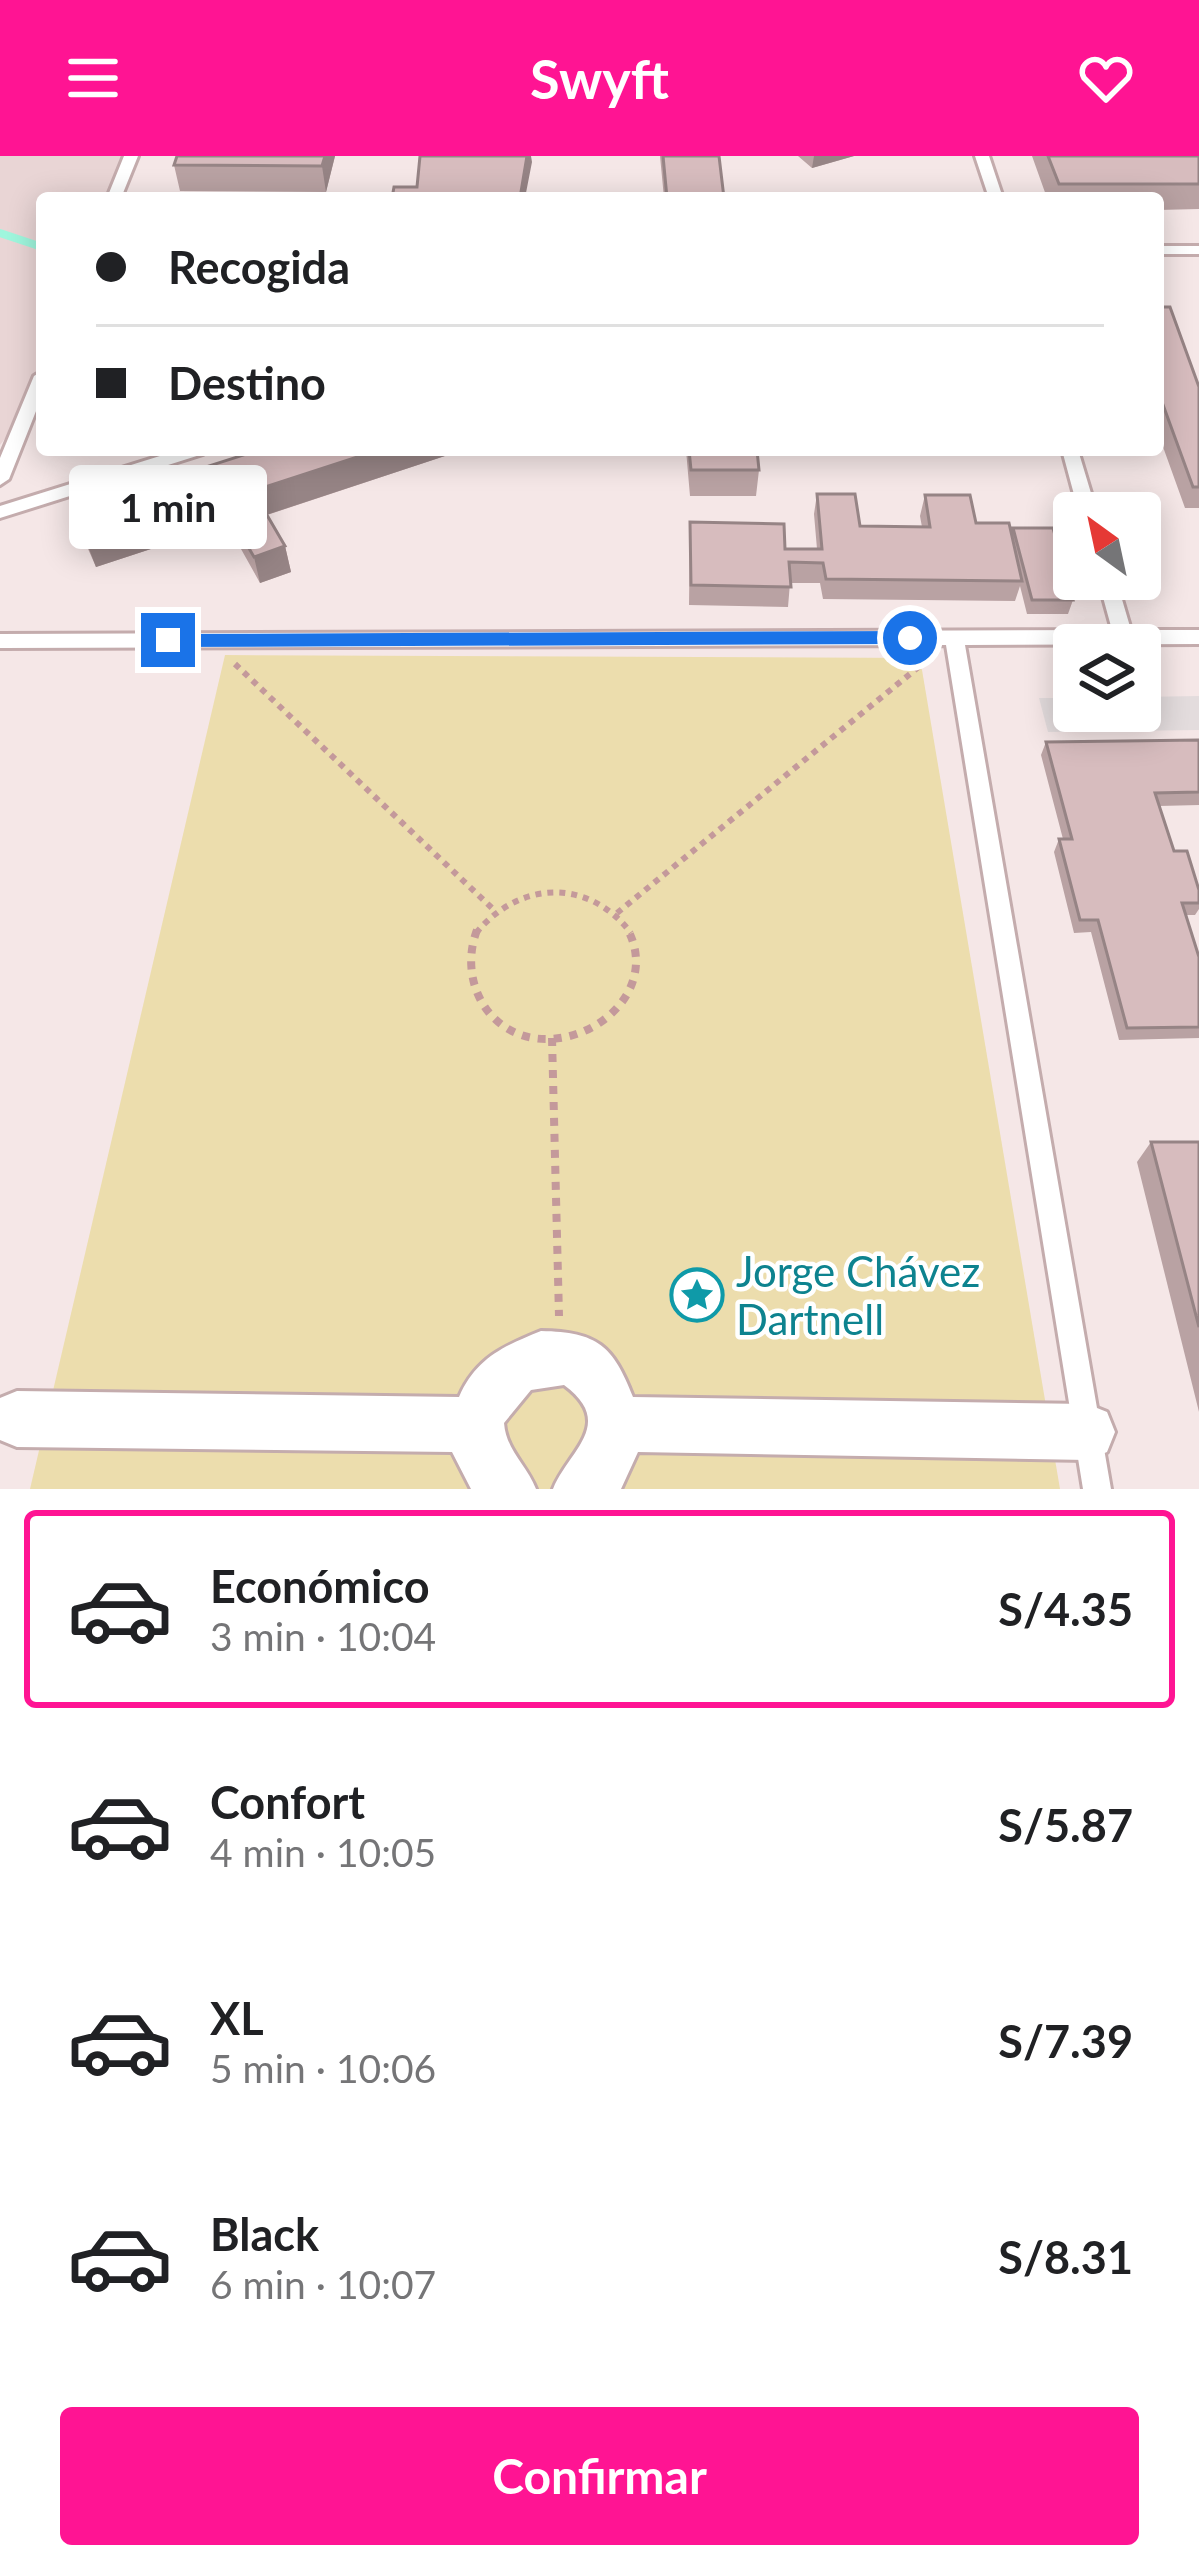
<!DOCTYPE html>
<html lang="es">
<meta charset="utf-8">
<style>
:root{--surface:#fff;--page:#f6f6f6;--text:#202124;--muted:#757577;--line:#e0e0e0;--accent:#ff1493}
body{margin:0;font-family:Lato,sans-serif;background:var(--page);color:var(--text);height:100vh;display:flex;flex-direction:column;font-size:45px;white-space:nowrap}
*{box-sizing:border-box;margin:0}
p{font-size:39px;color:var(--muted)}
.icon{flex:none;width:66px;height:66px;fill:none;stroke:currentColor;stroke-width:2;stroke-linecap:round;stroke-linejoin:round}
.map{position:relative;height:1333px;overflow:hidden}
.panel{display:flex;flex-direction:column;background:var(--surface);flex:1}
.panel>*{flex:none}
.guide{position:absolute;left:36px;top:36px;width:1128px;height:264px;border-radius:12px;box-shadow:0 6px 30px #0003;display:grid;align-content:center;height:264px;padding:0 60px;background:var(--surface)}
.needle{width:78px;rotate:327deg}
.controls{position:absolute;left:1053px;top:336px;display:grid;gap:24px}
.controls a{display:grid;place-items:center;width:108px;height:108px;border-radius:12px;background:var(--surface);box-shadow:0 6px 30px #0003;font-size:60px}
.end{position:absolute;width:54px;height:54px;margin:-27px;border:15px solid #1a73e8;background:#fff;box-shadow:0 0 0 6px #fff}
.from{border-radius:50%}
.bubble{position:absolute;height:84px;border-radius:12px;background:var(--surface);box-shadow:0 6px 30px #0003;font-size:39px;font-weight:700;line-height:84px;text-align:center}
.guide b{display:flex;align-items:center;gap:42px;height:114px;font-size:45px}
.guide b+b{border-top:3px solid var(--line)}
.guide i{width:30px;height:30px;background:var(--text)}
ul{padding:21px 0 0;list-style:none}
li{display:flex;align-items:center;gap:36px;height:198px;margin:0 24px 18px;padding:0 36px;border:6px solid transparent;border-radius:12px}
li div{flex:1}
li b{display:block;font-size:45px}
li em{font-style:normal;font-weight:700}
li.active{border-color:var(--accent)}
li>.icon{width:108px;height:108px;stroke-width:1.5}
.primary-button{display:flex;gap:24px;margin-top:auto;padding:24px 60px}
.primary-button a{flex:1;height:138px;border-radius:12px;background:var(--accent);color:#fff;font-size:48px;font-weight:700;line-height:138px;text-align:center}
header{display:flex;justify-content:space-between;align-items:center;height:156px;padding:0 60px;background:var(--accent);color:#fff;font-size:54px;font-weight:700}
.map>svg:first-child{display:block}
.residential{fill:#e9d5d5}
.green{fill:#ecddad}
.parking{fill:#e3dcdd}
.lines{fill:none;stroke-linecap:round;stroke-linejoin:round}
.stream{stroke:#9ff6dd;stroke-width:8}
.lane-casing{stroke:#c4acad;stroke-width:6}
.street-casing{stroke:#c4acad;stroke-width:6}
.path-far1{stroke:#c4999b;stroke-width:6;stroke-dasharray:6 6;stroke-linecap:butt}
.path{stroke:#c4999b;stroke-width:8;stroke-dasharray:8 8;stroke-linecap:butt}
.lane{fill:#fff;fill-rule:evenodd}
.street{fill:#fff;fill-rule:evenodd}
.wall{fill:#b9a2a3}
.shaded-wall{fill:#968485}
.building{fill:#d7bcbe;stroke:#968485;stroke-width:3}
.route{fill:#1a73e8}
.labels{text-anchor:middle;dominant-baseline:central;stroke-width:9;stroke-linejoin:round;paint-order:stroke}
.near-culture-label{font-size:42px;fill:#0d838f;stroke:#fff;text-anchor:start}
</style>
<header><svg class="icon" aria-label="menu" viewBox="0 0 24 24"><path d="M4 6h16M4 12h16M4 18h16"/></svg>Swyft<svg class="icon" aria-label="heart" viewBox="0 0 24 24"><path d="M12 20l-8-8c-3-5 5-10 8-4 3-6 11-1 8 4z"/></svg></header>
<div class="map">
<svg width="1199" height="1333" viewBox="0 0 1199 1333">
<rect width="100%" height="100%" fill="#f5e7e7"/>
<path class="residential" d="M0 0H124L107 42H42V200L11 275 0 289Z"/>
<path class="green" d="M225 499 920 502 1060 1333H30Z"/>
<path class="parking" d="M1199 540V574L1048 576 1039 542H1074V555H1140V541Z"/>
<g class="lines">
<path class="stream" d="M0 77 42 91"/>
<g class="lane-casing">
<path id="lane" d="M124 0H138L121 42H107Z
M975 0H989L1003 42H989Z
M1158 90H1199V98H1158Z
M42 215V240L9 323 0 329V302L34 220Z
M179 294H205L203 298 0 362V350Z
M1062 294H1078L1097 357H1079Z
M1098 423H1116L1131 474H1199V488L965 489 1111 1333H1083L946 489 0 492V478L1112 474Z"/>
</g>
<g class="street-casing">
<path id="street" d="M541 1175C598 1176 613 1190 633 1241L1087 1248 1107 1256 1115 1276 1107 1296 1087 1304 638 1296 621 1333H553C568 1295 617 1268 564 1229L531 1234 504 1267C506 1294 526 1308 536 1333H471L452 1296 17 1291 0 1284V1242L17 1235 459 1241C476 1202 504 1190 541 1175Z"/>
</g>
<path class="path-far1" d="M235 508 493 753
M617 757 921 509
M476 777C519 725 588 721 631 777"/>
<path class="path" d="M477 774C457 826 490 886 551 883 606 880 656 828 628 774
M552 882 559 1160"/>
<use href="#lane" class="lane"/>
<use href="#street" class="street"/>
</g>
<path class="wall" d="M177 0H335L326 36 180 35 174 9Z
M660 0H719L724 42H664Z
M798 0H854L812 12Z
M1032 0H1199V53L1158 54V42H1047Z
M1158 151 1199 231V352H1185L1158 277Z
M463 294 267 359 285 390 291 416 260 427 227 368 96 411 71 354Z
M686 294H757L759 314 756 340H690Z
M817 338 860 370 922 371 920 360 925 339 976 367 1012 378 1013 372 1073 444 1068 458H1027L1020 430 1015 445 823 443 820 427H790L788 451 689 449 690 366 785 393H817L814 358Z
M1199 584V649L1159 650 1174 695 1199 734V753L1195 759H1186L1199 801V882L1119 884 1091 776 1074 777 1054 696 1059 683H1063L1041 599 1046 586Z
M1151 986H1199V1256L1137 1006Z"/>
<path class="shaded-wall" d="M325 0H335L326 36 322 10Z
M527 0H531L532 6 525 42H520Z
M814 0H854L812 12Z
M379 294H463L260 361 253 335Z
M220 342 227 368 96 411 86 385Z
M285 390 291 416 260 427 254 401Z"/>
<path class="building" d="M177 0H325L322 10 174 9Z
M420 0H527L520 42H392L394 31H417Z
M663 0H719L724 42H667Z
M1048 0H1199V28H1059Z
M1158 151H1170L1199 231V331H1193L1158 235Z
M259 294H379L253 335 285 390 254 401 220 342 86 385 71 354Z
M689 294H757L759 314H691Z
M817 338H855L860 370 930 371 925 339H970L976 367H1009L1022 425 826 423 823 407 789 406 791 431 691 429 690 366 784 368 785 393H822Z
M1013 372H1053L1073 444H1032Z
M1199 584V636L1155 637 1174 695H1187L1199 734V747H1182L1199 801V871L1127 872 1098 764H1080L1059 683H1072L1046 586Z
M1151 986H1199V1171Z"/>
<path class="route" d="M910 475 918 482 910 488 168 491 159 484 168 478Z"/>
<defs>
<g id="sight-ring" transform="scale(2.7)"><circle r="9.5" fill="#fff" stroke="#0f9aa8" stroke-width="1.5"/><path d="M0-6L1.8-2.2L6-1.7L2.9 1.2L3.7 5.4L0 3.3L-3.7 5.4L-2.9 1.2L-6-1.7L-1.8-2.2Z" fill="#0f9aa8"/></g>
</defs>
<g fill-rule="evenodd">
<use href="#sight-ring" x="697" y="1139"/>
</g>
<g class="labels">
<g class="near-culture-label">
<text x="736" y="1115">Jorge Chávez<tspan x="736" dy="48">Dartnell</tspan></text>
</g>
</g>
</svg>
<div class="controls">
<a><svg class="needle" viewBox="-14 -14 28 28"><path d="M0-13l5 13h-10z" fill="#e53935"/><path d="M0 13l5-13h-10z" fill="#757577"/></svg></a>
<a><svg class="icon" aria-label="layers" viewBox="0 0 24 24"><path d="M12 4l9 5-9 5-9-5zM3 14l9 5 9-5"/></svg></a>
</div>
<i class="end from" style="left:910px;top:482px"></i>
<i class="end" style="left:168px;top:484px"></i>
<div class="bubble" style="left:69px;top:309px;width:198px">1 min</div>
<div class="guide">
<b><i class="from"></i>Recogida</b>
<b><i></i>Destino</b>
</div>
</div>
<section class="panel">
<ul>
<li class="active"><svg class="icon" aria-label="car" viewBox="0 0 24 24"><path d="M5 17H2v-5l4-1 3-4h7l3 4 3 1v5h-3M9 17h6M6 11h13"/><circle cx="7" cy="17" r="2"/><circle cx="17" cy="17" r="2"/></svg><div><b>Económico</b><p>3 min · 10:04</p></div><em>S/4.35</em></li>
<li><svg class="icon" aria-label="car" viewBox="0 0 24 24"><path d="M5 17H2v-5l4-1 3-4h7l3 4 3 1v5h-3M9 17h6M6 11h13"/><circle cx="7" cy="17" r="2"/><circle cx="17" cy="17" r="2"/></svg><div><b>Confort</b><p>4 min · 10:05</p></div><em>S/5.87</em></li>
<li><svg class="icon" aria-label="car" viewBox="0 0 24 24"><path d="M5 17H2v-5l4-1 3-4h7l3 4 3 1v5h-3M9 17h6M6 11h13"/><circle cx="7" cy="17" r="2"/><circle cx="17" cy="17" r="2"/></svg><div><b>XL</b><p>5 min · 10:06</p></div><em>S/7.39</em></li>
<li><svg class="icon" aria-label="car" viewBox="0 0 24 24"><path d="M5 17H2v-5l4-1 3-4h7l3 4 3 1v5h-3M9 17h6M6 11h13"/><circle cx="7" cy="17" r="2"/><circle cx="17" cy="17" r="2"/></svg><div><b>Black</b><p>6 min · 10:07</p></div><em>S/8.31</em></li>
</ul>
<div class="primary-button"><a>Confirmar</a></div>
</section>
